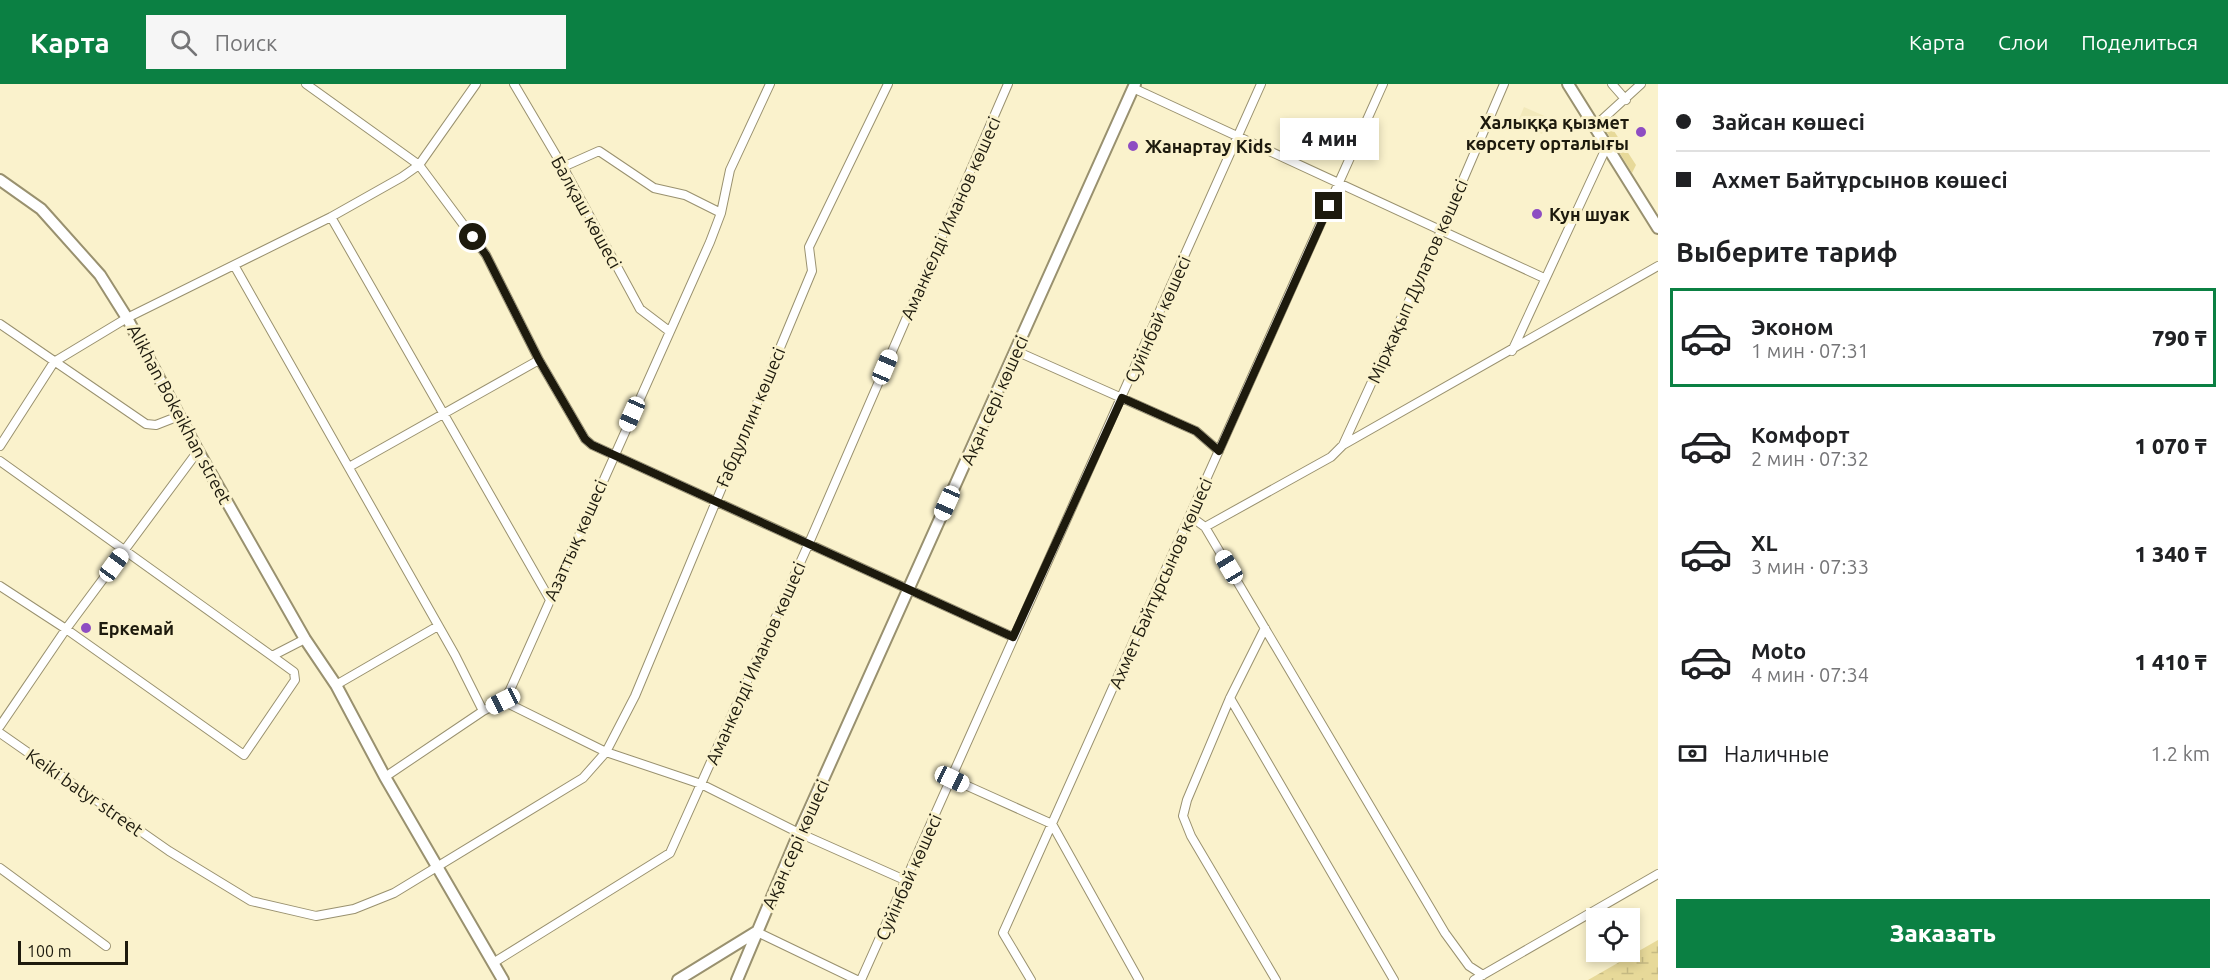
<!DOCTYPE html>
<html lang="ru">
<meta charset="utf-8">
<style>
:root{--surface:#fff;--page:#f6f6f6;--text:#202124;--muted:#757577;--line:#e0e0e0;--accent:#0b8043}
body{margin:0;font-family:Ubuntu,sans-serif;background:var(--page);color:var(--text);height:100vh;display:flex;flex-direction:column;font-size:22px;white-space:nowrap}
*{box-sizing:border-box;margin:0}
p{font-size:20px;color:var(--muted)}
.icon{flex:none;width:33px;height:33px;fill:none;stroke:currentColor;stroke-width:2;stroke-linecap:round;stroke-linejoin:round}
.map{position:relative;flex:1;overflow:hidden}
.details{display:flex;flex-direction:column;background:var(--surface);width:570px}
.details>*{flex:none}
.banner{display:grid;align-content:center;height:132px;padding:0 18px;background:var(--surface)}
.buttons{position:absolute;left:1586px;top:824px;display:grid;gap:12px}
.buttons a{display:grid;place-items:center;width:54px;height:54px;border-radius:0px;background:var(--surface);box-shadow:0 3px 9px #0003;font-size:30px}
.scale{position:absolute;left:18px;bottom:15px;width:110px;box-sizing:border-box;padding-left:6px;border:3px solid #1d1a0d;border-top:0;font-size:16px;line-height:21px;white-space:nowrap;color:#1d1a0d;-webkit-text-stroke:4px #faf2cc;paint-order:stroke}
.end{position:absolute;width:27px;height:27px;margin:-14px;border:8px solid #1d1a0d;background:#fff;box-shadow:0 0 0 3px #fff}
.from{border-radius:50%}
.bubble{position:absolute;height:42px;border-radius:0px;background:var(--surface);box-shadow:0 3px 9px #0003;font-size:20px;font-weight:800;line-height:42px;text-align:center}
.car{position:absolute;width:18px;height:36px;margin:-18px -9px;border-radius:8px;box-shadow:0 0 4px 2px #0007;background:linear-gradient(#fff 24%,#345 0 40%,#fff 0 76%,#345 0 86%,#fff 0)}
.banner b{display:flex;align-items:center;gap:21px;height:57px;font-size:22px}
.banner b+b{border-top:2px solid var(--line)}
.banner i{width:15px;height:15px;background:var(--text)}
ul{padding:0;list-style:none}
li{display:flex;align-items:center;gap:18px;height:99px;margin:0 12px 9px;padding:0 6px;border:3px solid transparent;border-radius:0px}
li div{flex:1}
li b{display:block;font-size:22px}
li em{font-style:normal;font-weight:800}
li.on{border-color:var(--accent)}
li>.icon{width:54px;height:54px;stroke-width:1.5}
h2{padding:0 18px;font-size:27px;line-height:72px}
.pay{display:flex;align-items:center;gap:15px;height:66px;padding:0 18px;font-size:22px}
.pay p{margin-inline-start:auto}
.action{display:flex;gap:12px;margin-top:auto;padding:12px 18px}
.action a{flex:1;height:69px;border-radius:0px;background:var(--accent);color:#fff;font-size:24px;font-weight:800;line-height:69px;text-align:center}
header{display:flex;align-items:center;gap:36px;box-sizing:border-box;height:84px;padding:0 30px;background:var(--accent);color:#fff}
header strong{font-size:28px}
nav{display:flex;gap:33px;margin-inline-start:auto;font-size:21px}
.search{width:420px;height:54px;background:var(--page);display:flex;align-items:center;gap:15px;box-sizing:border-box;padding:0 21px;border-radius:0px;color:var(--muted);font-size:22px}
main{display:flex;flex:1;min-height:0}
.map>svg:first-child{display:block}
.built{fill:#f2e9bb}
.grass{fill:#e7d999}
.wetland{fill:url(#wetland-marsh)}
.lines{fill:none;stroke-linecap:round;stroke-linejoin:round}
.street-casing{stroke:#99916f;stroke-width:10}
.secondary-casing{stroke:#99916f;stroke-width:14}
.street{stroke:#fff;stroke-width:8}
.secondary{stroke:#fff;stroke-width:10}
.route{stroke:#1d1a0d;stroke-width:8}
.poi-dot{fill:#8e4dc2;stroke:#faf2cc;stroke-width:2}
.labels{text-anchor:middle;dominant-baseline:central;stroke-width:6;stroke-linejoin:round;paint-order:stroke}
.poi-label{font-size:18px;font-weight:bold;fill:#1d1a0d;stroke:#faf2cc;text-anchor:start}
.street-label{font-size:18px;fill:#1d1a0d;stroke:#faf2cc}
</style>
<header>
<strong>Карта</strong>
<div class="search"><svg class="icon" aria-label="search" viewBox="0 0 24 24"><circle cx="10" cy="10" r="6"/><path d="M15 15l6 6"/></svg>Поиск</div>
<nav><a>Карта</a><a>Слои</a><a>Поделиться</a></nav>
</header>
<main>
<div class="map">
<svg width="1658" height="896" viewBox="0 0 1658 896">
<defs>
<pattern id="wetland-marsh" width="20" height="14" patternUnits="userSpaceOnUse" patternTransform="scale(1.5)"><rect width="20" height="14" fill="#e7d999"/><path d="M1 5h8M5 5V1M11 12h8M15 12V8" fill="none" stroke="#c6ba83"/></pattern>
</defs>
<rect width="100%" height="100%" fill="#faf2cc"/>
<path class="built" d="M1524 23 1549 34 1542 50 1517 40Z"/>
<path class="grass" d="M1612 34 1615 38 1612 44 1636 81 1632 89 1606 47Z"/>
<path class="wetland" d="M1658 856V896H1588Z"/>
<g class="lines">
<g class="street-casing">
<path id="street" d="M306 0 419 81 486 171 539 276 585 355 592 361 1013 553
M514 0 563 83 640 225 669 247
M1612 0 1626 16
M1133 4 1544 194
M1595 42 1641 0
M563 83 599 67 654 104 685 111 721 129
M331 133 549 514
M234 181 455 571 483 627
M0 240 146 340 156 341 179 332
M1016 267 1196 347 1219 367
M1512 267 1607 62
M1343 361 1441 147 1504 0
M0 362 54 278 127 234 331 133 402 93 419 81 476 0
M0 377 272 572 305 555
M349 383 539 276
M1190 432 1205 443 1331 373 1343 361 1658 182
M1205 443 1445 849 1469 882 1483 891
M0 502 66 545 244 671 295 596 294 588 272 572
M1265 544 1230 614 1187 716 1183 732 1191 752 1276 896
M336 601 438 542
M1230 614 1394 896
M503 617 606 668 701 700 799 749 907 797
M0 642 66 545 198 367
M0 649 169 767 251 817 316 832 354 825 394 809 583 694 606 668 635 612 812 187 809 163 888 0
M385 693 483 627 503 617 510 606 710 158 721 129 730 86 770 0
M952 695 1052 740 1139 896
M0 784 106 862
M757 848 857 896
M493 879 670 769 809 459 1008 0
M861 896 1261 0
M1031 896 1003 849 1383 0
M1474 896 1658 790"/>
</g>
<g class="secondary-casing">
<path id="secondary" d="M1568 0 1658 144
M0 96 41 125 100 191 127 234 198 367 305 555 336 601 385 693 503 896
M678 896 756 848
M737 896 799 749 1135 0"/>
</g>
<use href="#street" class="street"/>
<use href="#secondary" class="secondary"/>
</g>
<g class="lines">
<path class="route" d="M473 153 486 171 539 276 585 355 592 361 1013 553 1122 314 1196 347 1219 367 1329 122"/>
</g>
<g class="poi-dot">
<circle cx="1641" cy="48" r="6"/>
<circle cx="1133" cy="62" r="6"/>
<circle cx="1537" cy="130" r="6"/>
<circle cx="86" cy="544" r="6"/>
</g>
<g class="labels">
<g class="poi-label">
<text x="1629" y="38" text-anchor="end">Халыққа қызмет<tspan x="1629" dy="21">көрсету орталығы</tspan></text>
<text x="1145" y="62">Жанартау Kids</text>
<text x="1549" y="130">Кун шуак</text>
<text x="98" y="544">Еркемай</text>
</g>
<g class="street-label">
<text transform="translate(587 128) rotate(61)">Балқаш көшесі</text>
<text transform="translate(950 134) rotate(-66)">Аманкелді Иманов көшесі</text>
<text transform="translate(1417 197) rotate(-66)">Міржақып Дулатов көшесі</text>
<text transform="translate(1157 235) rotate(-66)">Суйінбай көшесі</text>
<text transform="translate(994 316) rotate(-66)">Ақан сері көшесі</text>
<text transform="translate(180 330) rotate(62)">Alikhan Bokeikhan street</text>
<text transform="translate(750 333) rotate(-67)">Ғабдуллин көшесі</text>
<text transform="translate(575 456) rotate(-66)">Азаттық көшесі</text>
<text transform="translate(1160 499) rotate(-66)">Ахмет Байтұрсынов көшесі</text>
<text transform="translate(755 579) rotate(-66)">Аманкелді Иманов көшесі</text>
<text transform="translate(85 708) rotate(35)">Keiki batyr street</text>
<text transform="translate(795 760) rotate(-66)">Ақан сері көшесі</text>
<text transform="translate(908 793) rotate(-66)">Суйінбай көшесі</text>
</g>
</g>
</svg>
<div class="buttons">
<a><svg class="icon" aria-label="locate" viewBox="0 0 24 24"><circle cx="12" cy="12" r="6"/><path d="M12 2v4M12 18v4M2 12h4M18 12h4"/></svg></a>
</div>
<div class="scale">100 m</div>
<i class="end from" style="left:473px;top:153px"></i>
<i class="end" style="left:1329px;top:122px"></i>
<div class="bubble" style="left:1280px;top:34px;width:99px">4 мин</div>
<i class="car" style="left:885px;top:283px;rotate:23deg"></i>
<i class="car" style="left:632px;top:330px;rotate:204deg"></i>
<i class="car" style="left:947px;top:419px;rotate:204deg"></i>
<i class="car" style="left:114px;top:481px;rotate:36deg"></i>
<i class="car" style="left:1229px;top:483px;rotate:329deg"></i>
<i class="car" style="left:503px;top:617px;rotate:243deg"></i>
<i class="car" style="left:952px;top:695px;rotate:115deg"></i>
</div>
<section class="details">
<div class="banner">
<b><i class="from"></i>Зайсан көшесі</b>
<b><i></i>Ахмет Байтұрсынов көшесі</b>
</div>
<h2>Выберите тариф</h2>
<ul>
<li class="on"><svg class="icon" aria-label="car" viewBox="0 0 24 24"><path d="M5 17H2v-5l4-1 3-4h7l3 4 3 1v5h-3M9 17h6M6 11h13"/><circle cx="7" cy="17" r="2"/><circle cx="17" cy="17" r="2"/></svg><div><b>Эконом</b><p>1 мин · 07:31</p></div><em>790 ₸</em></li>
<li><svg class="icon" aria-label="car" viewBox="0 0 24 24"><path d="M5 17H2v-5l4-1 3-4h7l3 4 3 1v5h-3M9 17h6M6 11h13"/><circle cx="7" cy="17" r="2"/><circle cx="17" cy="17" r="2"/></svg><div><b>Комфорт</b><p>2 мин · 07:32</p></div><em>1 070 ₸</em></li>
<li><svg class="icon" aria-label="car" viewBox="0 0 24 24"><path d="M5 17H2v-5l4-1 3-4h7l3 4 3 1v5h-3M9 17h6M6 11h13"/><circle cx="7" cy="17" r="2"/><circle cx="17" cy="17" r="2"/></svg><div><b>XL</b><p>3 мин · 07:33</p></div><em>1 340 ₸</em></li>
<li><svg class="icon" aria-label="car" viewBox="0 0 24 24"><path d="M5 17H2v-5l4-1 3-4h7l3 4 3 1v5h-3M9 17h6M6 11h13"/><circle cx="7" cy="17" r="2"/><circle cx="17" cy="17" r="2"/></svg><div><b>Moto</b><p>4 мин · 07:34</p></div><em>1 410 ₸</em></li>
</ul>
<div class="pay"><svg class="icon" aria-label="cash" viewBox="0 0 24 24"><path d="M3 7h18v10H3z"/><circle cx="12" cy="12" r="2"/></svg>Наличные<p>1.2 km</p></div>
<div class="action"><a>Заказать</a></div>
</section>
</main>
